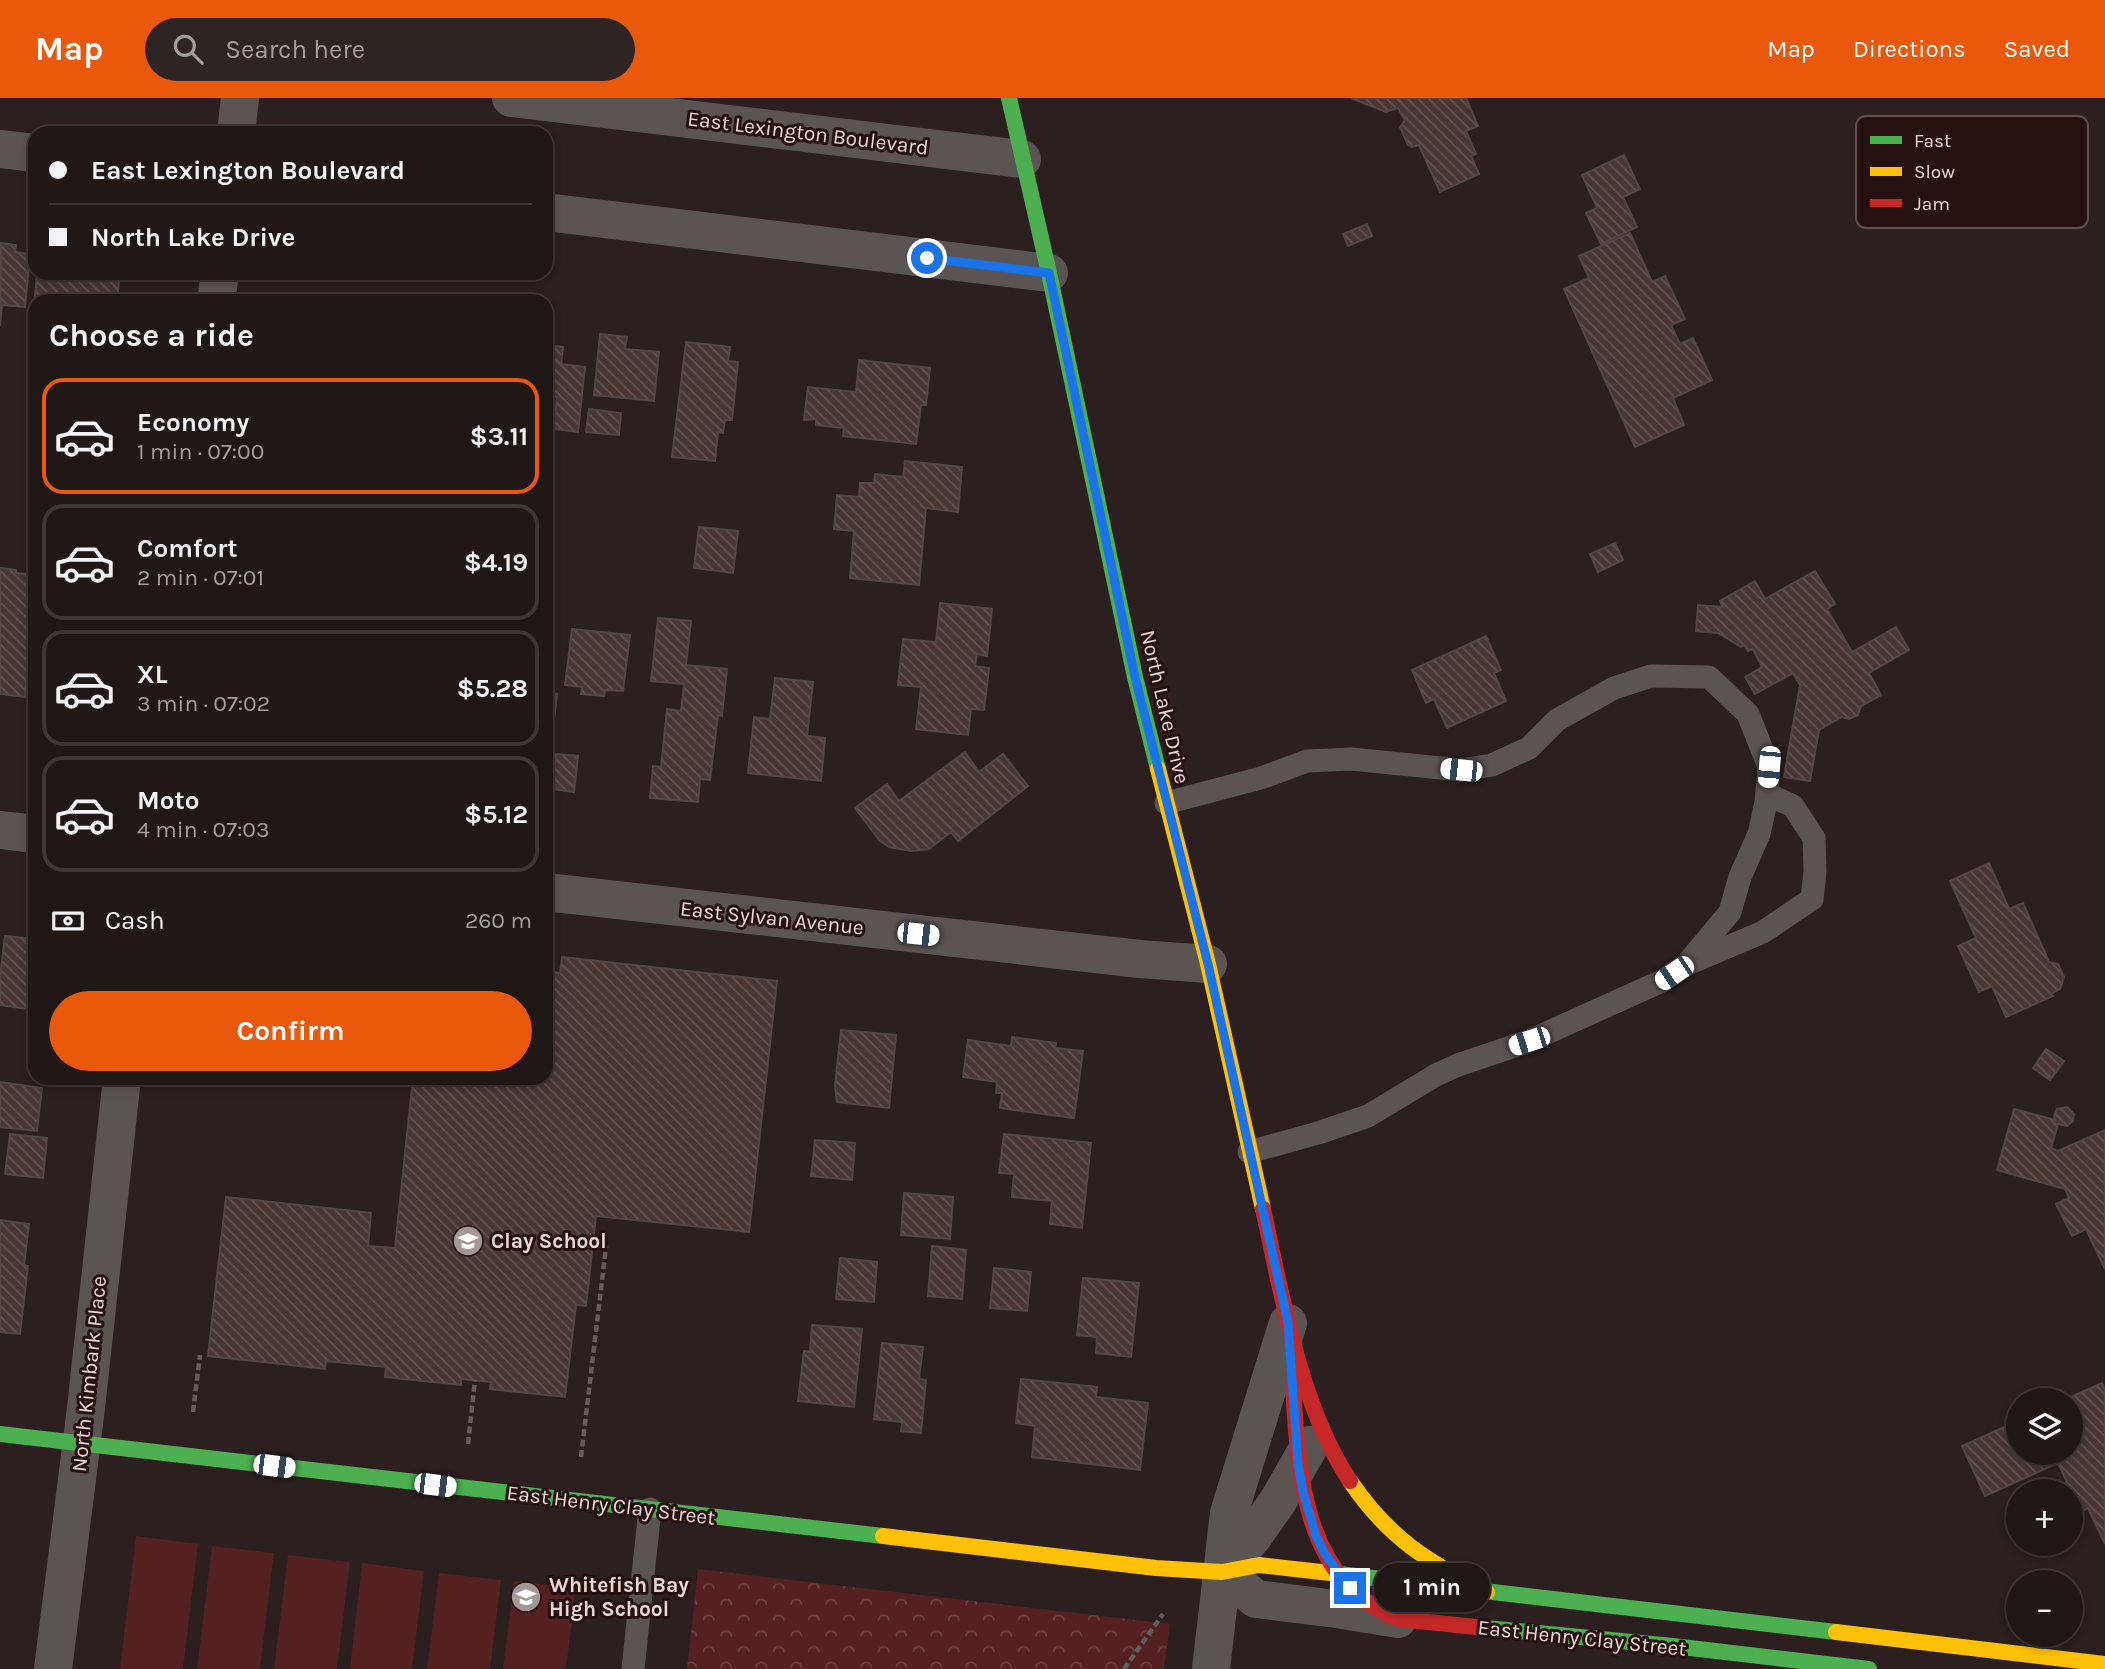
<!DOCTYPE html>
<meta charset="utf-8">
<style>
:root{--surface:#201717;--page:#2d2424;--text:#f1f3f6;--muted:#a29fa1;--line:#3d3636;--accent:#ea580c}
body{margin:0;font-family:Karla,sans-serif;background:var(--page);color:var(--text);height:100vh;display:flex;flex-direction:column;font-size:26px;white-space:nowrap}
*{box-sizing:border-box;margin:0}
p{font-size:23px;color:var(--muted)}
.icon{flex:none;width:38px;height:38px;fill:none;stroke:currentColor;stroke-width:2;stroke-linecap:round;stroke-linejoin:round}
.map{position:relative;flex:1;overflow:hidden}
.drawer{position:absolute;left:28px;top:196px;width:525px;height:791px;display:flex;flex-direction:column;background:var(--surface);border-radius:21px;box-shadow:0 4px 10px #0003,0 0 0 2px var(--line)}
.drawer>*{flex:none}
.hud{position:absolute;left:28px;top:28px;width:525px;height:154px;border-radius:21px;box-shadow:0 4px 10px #0003,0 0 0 2px var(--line);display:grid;align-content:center;height:154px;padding:0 21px;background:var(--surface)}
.buttons{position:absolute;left:2006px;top:1290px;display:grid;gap:14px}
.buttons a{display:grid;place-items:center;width:77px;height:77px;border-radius:50%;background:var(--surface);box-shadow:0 4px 10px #0003,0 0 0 2px var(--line);font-size:35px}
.end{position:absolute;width:32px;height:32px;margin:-16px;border:9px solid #1a73e8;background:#fff;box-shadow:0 0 0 4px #fff}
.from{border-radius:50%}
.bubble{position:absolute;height:49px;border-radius:24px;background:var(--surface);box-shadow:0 4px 10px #0003,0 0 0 2px var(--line);font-size:23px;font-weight:700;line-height:49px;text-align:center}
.car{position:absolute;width:21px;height:42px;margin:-21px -10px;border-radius:9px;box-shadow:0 0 5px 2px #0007;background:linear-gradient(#fff 24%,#345 0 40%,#fff 0 76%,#345 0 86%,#fff 0)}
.hud b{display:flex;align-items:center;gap:24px;height:66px;font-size:26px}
.hud b+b{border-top:2px solid var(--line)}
.hud i{width:18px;height:18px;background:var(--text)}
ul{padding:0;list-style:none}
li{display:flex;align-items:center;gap:21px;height:116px;margin:0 14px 10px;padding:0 7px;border:4px solid var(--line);border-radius:21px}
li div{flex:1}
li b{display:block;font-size:26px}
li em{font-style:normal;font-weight:700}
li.selected{border-color:var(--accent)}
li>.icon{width:63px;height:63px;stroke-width:1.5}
h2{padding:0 21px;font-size:32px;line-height:84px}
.pay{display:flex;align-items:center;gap:18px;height:77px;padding:0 21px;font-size:26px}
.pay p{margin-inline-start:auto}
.primary-button{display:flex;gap:14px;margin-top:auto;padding:14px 21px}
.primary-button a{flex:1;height:80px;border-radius:42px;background:var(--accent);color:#fff;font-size:28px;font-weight:700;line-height:80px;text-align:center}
header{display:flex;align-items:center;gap:42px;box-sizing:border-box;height:98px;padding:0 35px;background:var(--accent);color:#fff}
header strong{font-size:33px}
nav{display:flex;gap:38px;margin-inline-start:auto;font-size:24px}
.search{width:490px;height:63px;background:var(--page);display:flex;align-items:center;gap:18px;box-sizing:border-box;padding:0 24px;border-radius:38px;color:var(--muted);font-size:26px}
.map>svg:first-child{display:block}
.park{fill:url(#park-crowns)}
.garden{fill:#542020}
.building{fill:url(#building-back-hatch);stroke:#524747;stroke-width:2}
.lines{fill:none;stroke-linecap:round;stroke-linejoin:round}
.path{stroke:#635d5c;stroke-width:4.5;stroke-dasharray:7 3.5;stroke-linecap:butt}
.lane{stroke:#5a5453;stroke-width:23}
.street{stroke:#5a5453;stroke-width:38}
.fast{stroke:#4caf50;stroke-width:16}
.slow{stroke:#ffc107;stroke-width:16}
.jam{stroke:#c62828;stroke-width:16}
.route{stroke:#1a73e8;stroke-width:9}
.labels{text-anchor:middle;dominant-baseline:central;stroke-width:6;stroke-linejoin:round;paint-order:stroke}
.street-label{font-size:21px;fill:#e9d8d7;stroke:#271110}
.poi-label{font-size:21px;font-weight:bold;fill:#e9d8d7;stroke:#271110;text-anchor:start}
.key{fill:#271110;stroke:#614d4c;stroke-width:2}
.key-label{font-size:19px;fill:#e9d8d7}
</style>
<header>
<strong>Map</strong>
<div class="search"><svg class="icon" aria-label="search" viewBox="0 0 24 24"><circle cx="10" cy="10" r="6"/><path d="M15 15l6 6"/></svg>Search here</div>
<nav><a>Map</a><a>Directions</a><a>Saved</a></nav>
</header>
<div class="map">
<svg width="2105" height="1571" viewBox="0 0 2105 1571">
<defs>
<pattern id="park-crowns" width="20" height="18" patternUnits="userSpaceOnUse" patternTransform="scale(1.75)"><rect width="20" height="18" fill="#542020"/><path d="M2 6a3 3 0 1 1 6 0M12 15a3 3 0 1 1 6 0" fill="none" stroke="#6d4040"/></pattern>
<pattern id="building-back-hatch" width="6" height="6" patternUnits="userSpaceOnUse" patternTransform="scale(1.75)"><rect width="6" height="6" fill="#493635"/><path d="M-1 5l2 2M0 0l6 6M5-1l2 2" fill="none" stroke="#635252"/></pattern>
</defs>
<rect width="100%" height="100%" fill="#2b1f1f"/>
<path class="park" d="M698 1471 1170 1526 1164 1571H687Z"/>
<path class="garden" d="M136 1438 198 1446 183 1571H120Z
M212 1448 274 1455 260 1571H197Z
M288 1457 350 1464 337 1571H274Z
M362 1465 424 1473 412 1571H350Z
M439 1475 501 1482 490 1571H427Z
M514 1483 576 1490 566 1571H503Z"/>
<path class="building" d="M1351 0H1466L1478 28 1466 33 1476 56 1471 58 1479 76 1440 94 1419 47 1412 49 1408 47 1400 29 1405 22 1398 10 1386 14Z
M1624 57 1640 91 1623 99 1637 129 1601 146 1586 115 1597 110 1582 77Z
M1367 126 1372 138 1348 148 1343 136Z
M1630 135 1652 184 1665 178 1685 221 1671 227 1680 246 1693 240 1712 282 1673 300 1684 327 1635 349 1564 191 1589 180 1579 158Z
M1 145 16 147 15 154 30 156 25 209 2 207 0 228Z
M69 175H120L117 203H35V228H32L37 177 68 181Z
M294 197 326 199V203H293Z
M600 236 627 239 625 251 659 254 654 303 594 297Z
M686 244 730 249 728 263 738 264 732 322H725L723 335 718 334 715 363 672 359Z
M546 247 563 249 561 266 585 269 578 334 553 331 557 299 546 298Z
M859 262 930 270 926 307H921L916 346 843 338 844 330 816 327V321L804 322 808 289 856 294Z
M589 311 621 315 619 337 586 334Z
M905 363 962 369 958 414 926 410 919 487 850 480 854 433 834 431 837 397 859 399 860 385H874L875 376 903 379Z
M699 429 738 433 733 475 694 470Z
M1615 445 1623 462 1598 474 1590 456Z
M0 470 16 472V475L35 477 25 599 0 596Z
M1815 473 1835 506 1827 511 1852 554 1896 529 1909 552 1869 575 1881 597 1861 608 1858 617 1849 621 1842 619 1819 632 1810 683 1784 679 1800 587 1793 575 1755 596 1745 579 1762 569 1753 551 1748 553 1744 547 1741 549 1718 535 1696 533 1698 507 1723 509 1720 503 1755 483 1765 501Z
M940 505 992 511 987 558 977 556 975 568 989 570 984 612 971 611 968 637 916 631 921 589 898 587 903 541 936 544Z
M658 520 691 523 686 567 727 571 722 618 718 617 710 682 700 681 698 704 650 700 653 668 661 669 667 611 681 613 684 586 651 583Z
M572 531 630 537 623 593 605 592 604 598 581 596 582 589 565 587Z
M1486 538 1501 572 1494 575 1506 603 1447 630 1434 601 1426 605 1412 572Z
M775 580 813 584 807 638 825 640 821 683 748 675 754 619 770 621Z
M546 595 557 596 549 667 546 666Z
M965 654 979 674 1003 656 1028 688 958 743 951 734 929 751 911 753 889 749 879 742 855 710 887 686 899 703Z
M556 656 578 658 574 694 552 691Z
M1989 765 2009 811 2023 805 2049 864 2058 866 2064 879 2060 891 2051 896 2053 898 2006 919 1992 888 1979 894 1958 848 1976 840 1950 783Z
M5 838 35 841V912L0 907V880Z
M562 859 777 883 749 1134 596 1118 586 1208 576 1207 565 1299 490 1291 491 1284 461 1281V1287L385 1279 386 1269 326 1263 325 1271 208 1258 226 1099 371 1115 368 1148 395 1150 413 980H546V873L560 875Z
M841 932 896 937 889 1010 837 1004 835 988Z
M1012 939 1056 945 1055 950 1083 953 1074 1020 1000 1010 1002 995H996L997 984 963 979 968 942 1011 948Z
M2046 951 2064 963 2050 982 2033 970Z
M0 984 42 990 37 1033 0 1029Z
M2067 1009 2074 1016 2073 1023 2067 1028 2058 1026 2051 1050 2058 1053 2105 1032V1171L2086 1131 2072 1138 2056 1106 2069 1100 2065 1091 1997 1072 2014 1011 2055 1022 2054 1018 2057 1011Z
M10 1036 47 1040 43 1080 5 1076Z
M1004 1036 1091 1045 1082 1130 1050 1126 1052 1103 1012 1099 1014 1076 999 1075Z
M815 1042 855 1045 852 1082 811 1078Z
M904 1095 953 1099 950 1141 901 1137Z
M0 1122 29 1126 24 1167 28 1168 20 1236 0 1234Z
M932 1148 966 1152 962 1201 928 1198Z
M840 1160 877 1164 874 1204 836 1201Z
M994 1170 1031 1174 1027 1213 990 1210Z
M1083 1180 1139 1185 1131 1259 1096 1255 1097 1239 1077 1237Z
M812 1227 862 1231 854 1309 798 1303 804 1253 810 1254Z
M882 1245 923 1249 919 1281 926 1282 921 1335 901 1333 902 1324 874 1321Z
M1021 1281 1097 1289 1096 1299 1148 1305 1140 1372 1032 1359 1035 1328 1016 1325Z
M2102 1285 2105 1292V1446L2088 1410 2081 1414 2079 1410 2070 1414V1393H2046L2067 1384 2058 1365 1985 1398 1962 1348 2018 1323V1354H2070V1302H2064Z"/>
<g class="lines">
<path class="path" d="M193 1314 200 1257
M468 1346 475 1282
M581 1359 606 1149 593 1147
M1124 1571 1163 1516"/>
<path class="lane" d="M1166 705 1261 680 1307 663 1351 661 1461 672 1492 667 1529 650 1557 622 1614 590 1651 578 1709 579 1748 616 1769 669 1766 704 1759 736 1740 779 1730 814 1686 867 1662 883 1529 943 1458 967 1436 977 1368 1018 1318 1035 1249 1054
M1690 865 1763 834 1812 801 1815 773 1814 740 1793 708 1767 696
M633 1571 650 1411"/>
<path class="street" d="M511 0 1022 61
M236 35 240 0
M0 51 35 55
M546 114 1049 175
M216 203 220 175
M0 732 35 736
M546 794 1140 861 1208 866
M1222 1474 1256 1501 1336 1511 1398 1521
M1222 1474 1252 1440 1278 1403 1310 1347
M53 1571 86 1310 122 980
M1211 1571 1229 1415 1288 1225"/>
<path class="fast" d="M1009 0 1049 175 1135 579 1158 671
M0 1336 883 1438
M1339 1476 1836 1534
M1486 1530 1673 1548 1869 1571"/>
<path class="slow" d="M1158 671 1208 866 1263 1111
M1350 1383C1388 1439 1427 1464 1487 1494
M883 1438 1156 1470 1222 1474 1259 1467 1339 1476
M1836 1534 2105 1566"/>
<path class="jam" d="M1263 1111C1282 1198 1300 1308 1350 1383
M1293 1287C1298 1374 1303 1485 1399 1521L1486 1530"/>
</g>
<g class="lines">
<path class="route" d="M927 160 1049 175 1135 579 1208 866 1288 1225 1298 1366 1303 1394 1316 1438 1325 1456 1350 1490"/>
</g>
<defs>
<g id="school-disc" transform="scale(1.575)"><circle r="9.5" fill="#a69797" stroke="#271110"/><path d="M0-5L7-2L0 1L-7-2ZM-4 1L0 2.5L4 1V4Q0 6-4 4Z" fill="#fff"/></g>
</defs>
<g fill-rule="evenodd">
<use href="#school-disc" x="468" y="1143"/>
<use href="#school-disc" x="526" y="1499"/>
</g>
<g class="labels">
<g class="street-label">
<text transform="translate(808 35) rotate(7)">East Lexington Boulevard</text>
<text transform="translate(1165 609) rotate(77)">North Lake Drive</text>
<text transform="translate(772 820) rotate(6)">East Sylvan Avenue</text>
<text transform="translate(89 1276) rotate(-84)">North Kimbark Place</text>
<text transform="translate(611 1407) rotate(7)">East Henry Clay Street</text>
<text transform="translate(1582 1540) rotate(6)">East Henry Clay Street</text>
</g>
<g class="poi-label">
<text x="491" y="1143">Clay School</text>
<text x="549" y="1487">Whitefish Bay<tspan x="549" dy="24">High School</tspan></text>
</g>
</g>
<rect x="1856" y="18" width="232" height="112" rx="10" class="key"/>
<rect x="1870" y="38" width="32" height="8" fill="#4caf50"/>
<rect x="1870" y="69" width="32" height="9" fill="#ffc107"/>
<rect x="1870" y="101" width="32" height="8" fill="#c62828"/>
<g class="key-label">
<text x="1914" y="49">Fast</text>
<text x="1914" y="80">Slow</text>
<text x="1914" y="112">Jam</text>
</g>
</svg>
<div class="buttons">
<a><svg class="icon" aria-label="layers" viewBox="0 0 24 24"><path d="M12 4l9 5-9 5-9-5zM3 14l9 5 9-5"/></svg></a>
<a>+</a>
<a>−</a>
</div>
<i class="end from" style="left:927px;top:160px"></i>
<i class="end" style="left:1350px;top:1490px"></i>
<div class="bubble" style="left:1374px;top:1465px;width:116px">1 min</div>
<i class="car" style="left:1769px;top:669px;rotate:185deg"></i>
<i class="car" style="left:1461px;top:672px;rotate:276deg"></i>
<i class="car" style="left:918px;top:836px;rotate:96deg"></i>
<i class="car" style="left:1674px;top:875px;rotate:236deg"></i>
<i class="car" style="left:1529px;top:943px;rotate:252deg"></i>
<i class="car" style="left:274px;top:1368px;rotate:97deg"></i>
<i class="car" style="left:435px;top:1387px;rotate:97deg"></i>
<div class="hud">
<b><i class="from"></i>East Lexington Boulevard</b>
<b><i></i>North Lake Drive</b>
</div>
<section class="drawer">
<h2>Choose a ride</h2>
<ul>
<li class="selected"><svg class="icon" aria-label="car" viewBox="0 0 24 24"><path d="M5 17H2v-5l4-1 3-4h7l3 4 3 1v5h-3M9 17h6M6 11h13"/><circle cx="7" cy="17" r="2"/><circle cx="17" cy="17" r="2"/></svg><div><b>Economy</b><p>1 min · 07:00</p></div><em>$3.11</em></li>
<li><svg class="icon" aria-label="car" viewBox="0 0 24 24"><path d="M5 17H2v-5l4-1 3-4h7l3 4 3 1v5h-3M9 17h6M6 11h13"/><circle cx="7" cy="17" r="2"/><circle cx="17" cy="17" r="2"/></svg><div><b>Comfort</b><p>2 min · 07:01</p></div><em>$4.19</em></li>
<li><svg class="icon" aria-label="car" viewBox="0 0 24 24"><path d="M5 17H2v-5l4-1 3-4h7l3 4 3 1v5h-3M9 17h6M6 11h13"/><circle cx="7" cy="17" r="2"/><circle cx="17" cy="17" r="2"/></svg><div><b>XL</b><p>3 min · 07:02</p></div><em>$5.28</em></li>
<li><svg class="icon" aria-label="car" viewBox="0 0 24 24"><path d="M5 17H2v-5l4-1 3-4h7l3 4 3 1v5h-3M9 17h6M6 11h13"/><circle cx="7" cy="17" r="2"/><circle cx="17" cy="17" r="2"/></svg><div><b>Moto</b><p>4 min · 07:03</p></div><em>$5.12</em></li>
</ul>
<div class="pay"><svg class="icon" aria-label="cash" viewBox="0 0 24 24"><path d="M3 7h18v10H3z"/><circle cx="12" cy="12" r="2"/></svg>Cash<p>260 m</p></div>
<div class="primary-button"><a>Confirm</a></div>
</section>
</div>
